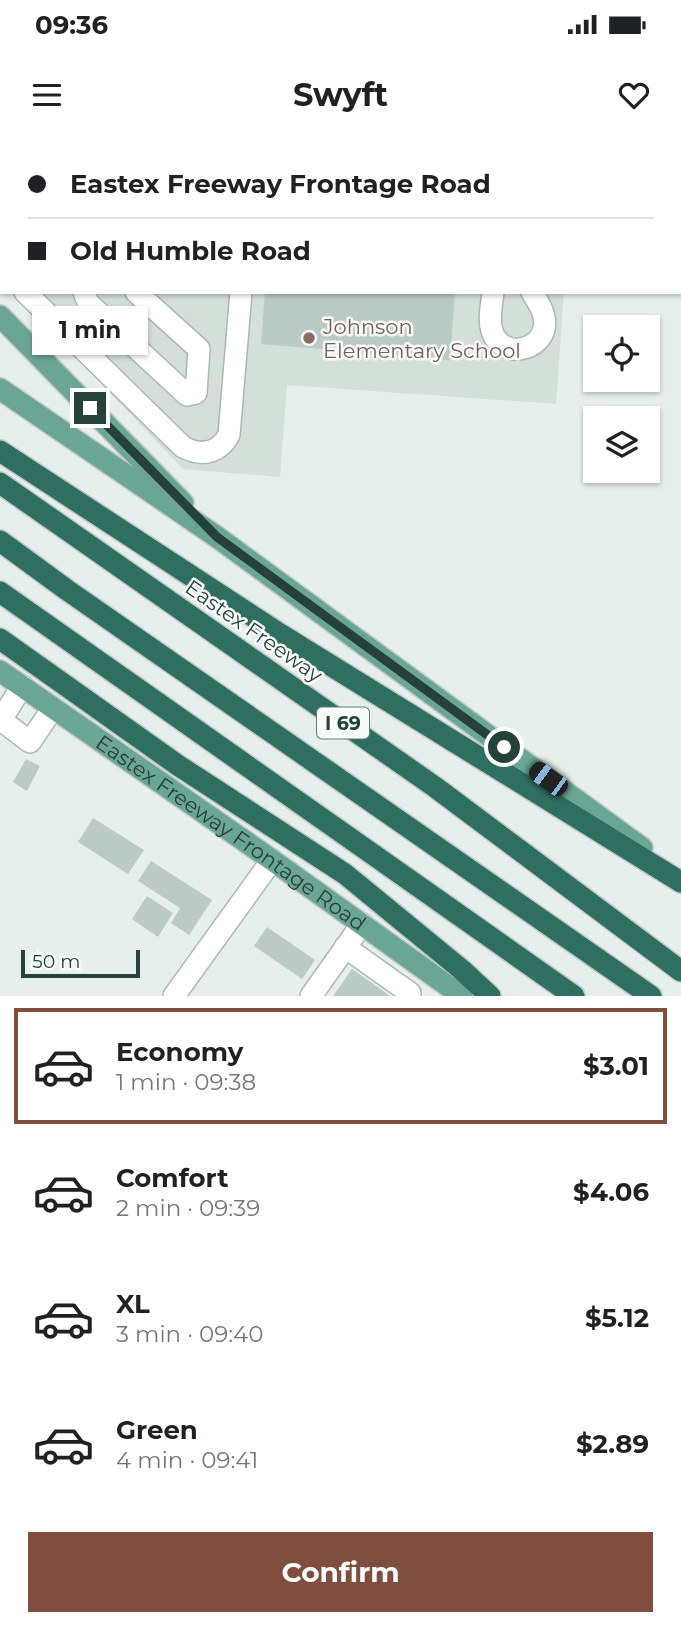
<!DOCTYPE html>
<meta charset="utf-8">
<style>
:root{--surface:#fff;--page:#f2f2f2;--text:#202124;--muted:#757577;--line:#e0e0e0;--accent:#7f4e3f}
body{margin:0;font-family:Montserrat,sans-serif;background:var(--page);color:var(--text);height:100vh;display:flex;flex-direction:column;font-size:26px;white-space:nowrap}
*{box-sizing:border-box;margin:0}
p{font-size:23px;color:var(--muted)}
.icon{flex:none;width:38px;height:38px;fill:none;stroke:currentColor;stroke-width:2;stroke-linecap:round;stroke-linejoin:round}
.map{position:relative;height:856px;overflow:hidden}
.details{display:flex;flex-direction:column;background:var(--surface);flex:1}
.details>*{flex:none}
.top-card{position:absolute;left:0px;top:0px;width:682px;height:154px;box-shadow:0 2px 5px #0004;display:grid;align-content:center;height:154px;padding:0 28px;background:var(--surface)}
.controls{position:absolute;left:583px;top:175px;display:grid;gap:14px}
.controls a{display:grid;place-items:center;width:77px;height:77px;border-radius:0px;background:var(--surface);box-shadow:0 2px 5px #0004;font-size:35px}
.scale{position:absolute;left:21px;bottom:18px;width:119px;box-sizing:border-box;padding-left:7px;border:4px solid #24423a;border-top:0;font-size:19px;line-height:24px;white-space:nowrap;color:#24423a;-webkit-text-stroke:5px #f7fbf9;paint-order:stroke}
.end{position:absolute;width:32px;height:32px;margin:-16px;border:9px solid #24423a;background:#fff;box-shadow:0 0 0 4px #fff}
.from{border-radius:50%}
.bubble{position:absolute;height:49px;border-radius:0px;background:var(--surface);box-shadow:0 2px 5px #0004;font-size:23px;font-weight:700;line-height:49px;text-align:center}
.car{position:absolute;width:21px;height:42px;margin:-21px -10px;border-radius:9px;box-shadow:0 0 5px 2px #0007;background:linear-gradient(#222 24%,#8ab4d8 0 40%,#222 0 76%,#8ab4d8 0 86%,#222 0)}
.top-card b{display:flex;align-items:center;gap:24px;height:66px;font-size:26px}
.top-card b+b{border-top:2px solid var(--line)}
.top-card i{width:18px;height:18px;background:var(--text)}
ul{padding:12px 0 0;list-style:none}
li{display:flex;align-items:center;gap:21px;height:116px;margin:0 14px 10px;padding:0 14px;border:4px solid transparent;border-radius:0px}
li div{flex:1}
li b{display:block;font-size:26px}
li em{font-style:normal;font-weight:700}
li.current{border-color:var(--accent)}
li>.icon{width:63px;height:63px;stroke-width:1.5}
.cta{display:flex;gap:14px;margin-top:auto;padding:14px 28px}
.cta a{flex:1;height:80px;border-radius:0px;background:var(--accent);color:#fff;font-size:28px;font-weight:700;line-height:80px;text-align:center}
.status{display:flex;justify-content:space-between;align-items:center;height:49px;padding:0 35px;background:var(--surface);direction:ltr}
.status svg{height:19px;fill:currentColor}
header{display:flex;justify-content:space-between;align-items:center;height:91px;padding:0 28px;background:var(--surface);font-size:32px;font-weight:700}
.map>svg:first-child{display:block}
.built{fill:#d4dfda}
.building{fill:#bbcac4}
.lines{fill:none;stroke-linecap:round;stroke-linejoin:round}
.minor-casing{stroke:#a8b8b2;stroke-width:24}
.major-casing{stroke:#c2cac8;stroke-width:24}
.highway-casing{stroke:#c2cac8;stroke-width:24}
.minor{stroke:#fff;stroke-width:21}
.major{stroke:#6aa596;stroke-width:21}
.highway{stroke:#2f6f62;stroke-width:21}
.route{stroke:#24423a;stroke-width:9}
.education-dot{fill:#8d6e63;stroke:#f7fbf9;stroke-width:2.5}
.labels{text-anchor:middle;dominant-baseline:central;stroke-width:5;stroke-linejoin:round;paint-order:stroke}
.shield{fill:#f7fbf9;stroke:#637a73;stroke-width:2}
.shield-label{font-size:19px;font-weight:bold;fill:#24423a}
.education-label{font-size:21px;fill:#785e54;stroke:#f7fbf9;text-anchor:start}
.street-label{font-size:21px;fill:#24423a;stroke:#f7fbf9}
</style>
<div class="status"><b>09:36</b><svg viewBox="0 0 49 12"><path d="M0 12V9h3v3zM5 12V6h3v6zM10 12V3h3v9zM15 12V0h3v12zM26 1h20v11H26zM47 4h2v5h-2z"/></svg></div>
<header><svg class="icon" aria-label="menu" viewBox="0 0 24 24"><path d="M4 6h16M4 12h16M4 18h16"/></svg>Swyft<svg class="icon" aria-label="heart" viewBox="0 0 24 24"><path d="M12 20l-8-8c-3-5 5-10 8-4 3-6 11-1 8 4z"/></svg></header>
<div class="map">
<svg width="681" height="856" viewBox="0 0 681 856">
<rect width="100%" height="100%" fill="#e6efeb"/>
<path class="built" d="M0 0H575V2H2V140L0 138Z
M13 152H564L556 264 287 245 280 337 183 329Z"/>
<path class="building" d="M265 152H455L450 220 261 204Z
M26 619 40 626 27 651 13 642Z
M93 678 144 710 128 734 78 702Z
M151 721 212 760 189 795 171 783 180 768 138 741Z
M147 756 173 773 158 797 132 779Z
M267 787 315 820 302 839 254 806Z
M352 829 390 856H333Z"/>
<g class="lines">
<g class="minor-casing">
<path id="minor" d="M505 2V0
M541 2V0
M0 101H2
M0 123 2 125
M25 152 183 307C202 317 219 313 229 295L241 152
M84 152 88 163 187 255 196 253 199 209 136 152
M493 152C492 164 488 179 492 191 502 223 551 209 544 177 543 168 536 160 532 152
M22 546 1 580 30 602 53 568
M345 807 410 853
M174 856 272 720
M311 856 362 784"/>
</g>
<g class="major-casing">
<g id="major">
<path d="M0 176 183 363"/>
<path d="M0 249 217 397 642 708"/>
<path id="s1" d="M0 531 272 720 462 856"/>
</g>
</g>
<g class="highway-casing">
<path id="highway" d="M0 311 280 494 681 742
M0 343 435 647 681 831
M0 401 67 450 651 856
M0 452 574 856
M0 499 179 626 345 734 462 830 490 856"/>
</g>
<use href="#minor" class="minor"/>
<use href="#major" class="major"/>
<use href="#highway" class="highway"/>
</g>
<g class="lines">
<path class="route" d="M90 268 217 397 504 607"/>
</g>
<circle class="education-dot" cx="309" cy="198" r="7"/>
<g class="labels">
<rect class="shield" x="317" y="567.5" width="52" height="31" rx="5"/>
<g class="shield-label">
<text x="343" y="583">I 69</text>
</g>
<g class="education-label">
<text x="323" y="186">Johnson<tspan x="323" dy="24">Elementary School</tspan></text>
</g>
<g class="street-label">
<text transform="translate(254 491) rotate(35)">Eastex Freeway</text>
<text stroke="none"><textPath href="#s1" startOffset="282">Eastex Freeway Frontage Road</textPath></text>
</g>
</g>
</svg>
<div class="controls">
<a><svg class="icon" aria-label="locate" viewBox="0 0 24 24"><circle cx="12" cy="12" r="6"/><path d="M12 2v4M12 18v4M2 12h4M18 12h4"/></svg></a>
<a><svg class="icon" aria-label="layers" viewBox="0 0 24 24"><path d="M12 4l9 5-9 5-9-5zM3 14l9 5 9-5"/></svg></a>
</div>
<div class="scale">50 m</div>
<i class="end from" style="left:504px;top:607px"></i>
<i class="end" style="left:90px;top:268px"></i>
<div class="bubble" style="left:32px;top:166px;width:116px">1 min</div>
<i class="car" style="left:548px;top:639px;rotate:306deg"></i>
<div class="top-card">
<b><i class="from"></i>Eastex Freeway Frontage Road</b>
<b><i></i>Old Humble Road</b>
</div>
</div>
<section class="details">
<ul>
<li class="current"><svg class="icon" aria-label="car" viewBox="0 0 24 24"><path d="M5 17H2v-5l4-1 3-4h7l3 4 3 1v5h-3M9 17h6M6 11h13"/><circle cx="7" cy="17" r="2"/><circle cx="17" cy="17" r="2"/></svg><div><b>Economy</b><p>1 min · 09:38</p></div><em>$3.01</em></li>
<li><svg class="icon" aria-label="car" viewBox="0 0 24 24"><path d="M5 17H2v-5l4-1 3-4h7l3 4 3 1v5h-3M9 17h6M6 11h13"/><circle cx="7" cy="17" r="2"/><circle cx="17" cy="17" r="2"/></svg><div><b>Comfort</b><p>2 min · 09:39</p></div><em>$4.06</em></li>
<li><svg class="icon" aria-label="car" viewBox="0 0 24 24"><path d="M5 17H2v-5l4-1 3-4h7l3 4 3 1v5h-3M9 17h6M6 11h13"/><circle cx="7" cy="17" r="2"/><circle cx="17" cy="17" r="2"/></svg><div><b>XL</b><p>3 min · 09:40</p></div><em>$5.12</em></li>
<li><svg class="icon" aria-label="car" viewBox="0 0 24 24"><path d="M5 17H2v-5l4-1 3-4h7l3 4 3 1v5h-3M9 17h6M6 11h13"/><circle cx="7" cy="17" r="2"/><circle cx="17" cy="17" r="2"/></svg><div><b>Green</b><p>4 min · 09:41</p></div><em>$2.89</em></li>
</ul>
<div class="cta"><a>Confirm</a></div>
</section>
